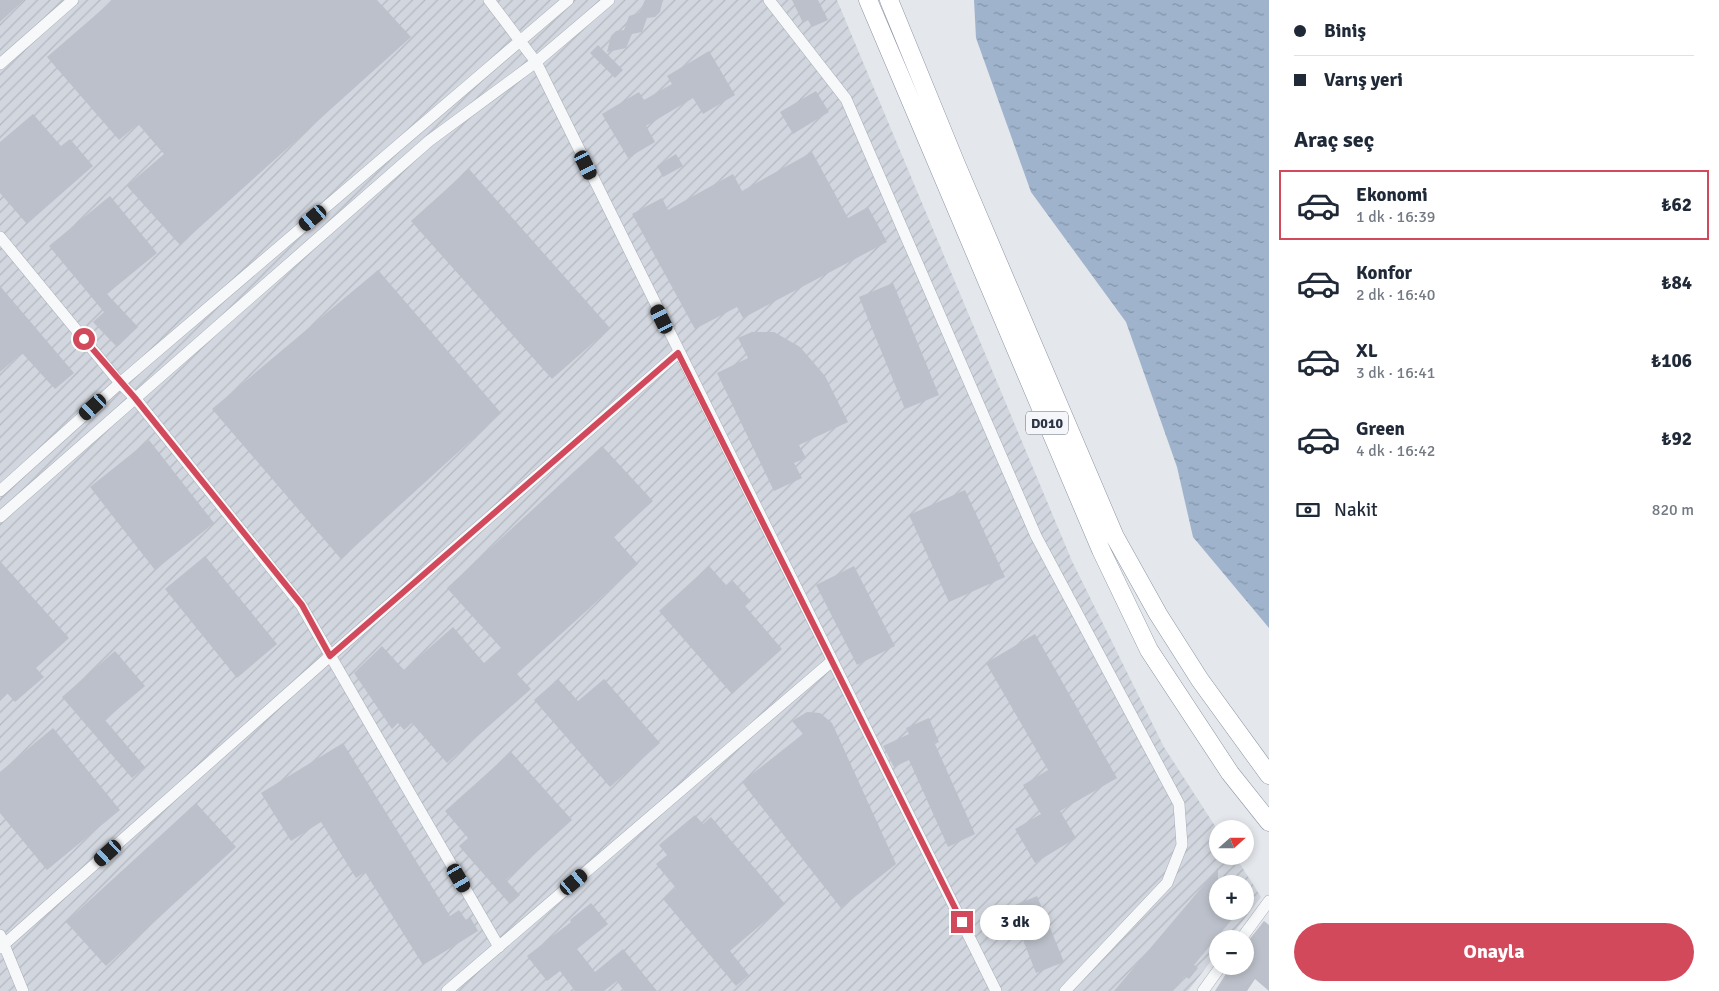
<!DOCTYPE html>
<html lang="tr">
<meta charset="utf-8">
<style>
:root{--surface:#fff;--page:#f6f6f7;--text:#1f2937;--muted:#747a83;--line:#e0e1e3;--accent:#d1495b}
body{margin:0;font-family:Signika,sans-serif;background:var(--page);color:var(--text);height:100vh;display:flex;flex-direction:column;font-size:19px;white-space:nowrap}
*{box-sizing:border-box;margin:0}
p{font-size:16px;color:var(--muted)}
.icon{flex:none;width:28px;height:28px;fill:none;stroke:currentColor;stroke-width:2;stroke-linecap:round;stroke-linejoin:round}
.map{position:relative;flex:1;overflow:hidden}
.sheet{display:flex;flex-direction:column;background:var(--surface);width:450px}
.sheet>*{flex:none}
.hud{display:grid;align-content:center;height:110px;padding:0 25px;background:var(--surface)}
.needle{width:32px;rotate:69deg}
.tools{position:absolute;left:1209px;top:820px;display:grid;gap:10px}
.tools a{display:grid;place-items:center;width:45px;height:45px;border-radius:50%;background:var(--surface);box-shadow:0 2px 8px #0003;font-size:25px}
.end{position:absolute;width:22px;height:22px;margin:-11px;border:6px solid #d1495b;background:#fff;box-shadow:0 0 0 2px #fff}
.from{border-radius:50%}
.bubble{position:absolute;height:35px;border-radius:18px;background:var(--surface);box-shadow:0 2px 8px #0003;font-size:16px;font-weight:800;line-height:35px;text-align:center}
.car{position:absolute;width:15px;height:30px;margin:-15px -8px;border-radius:6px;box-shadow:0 0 4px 1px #0007;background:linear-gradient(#222 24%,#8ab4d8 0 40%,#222 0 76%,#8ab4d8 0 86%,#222 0)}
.hud b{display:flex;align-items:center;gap:18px;height:48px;font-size:19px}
.hud b+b{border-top:1px solid var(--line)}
.hud i{width:12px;height:12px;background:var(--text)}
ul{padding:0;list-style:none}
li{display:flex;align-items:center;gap:15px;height:70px;margin:0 10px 8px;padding:0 15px;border:2px solid transparent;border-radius:0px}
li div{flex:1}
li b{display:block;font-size:19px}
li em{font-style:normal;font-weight:800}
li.on{border-color:var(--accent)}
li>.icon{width:45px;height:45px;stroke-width:1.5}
h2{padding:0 25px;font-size:22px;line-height:60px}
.pay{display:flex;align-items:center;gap:12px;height:55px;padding:0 25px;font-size:19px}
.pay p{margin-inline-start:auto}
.action{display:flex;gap:10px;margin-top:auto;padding:10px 25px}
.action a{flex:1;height:58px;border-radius:30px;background:var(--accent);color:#fff;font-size:20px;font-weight:800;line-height:58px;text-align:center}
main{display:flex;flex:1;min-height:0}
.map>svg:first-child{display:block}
.industrial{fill:url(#industrial-furrows);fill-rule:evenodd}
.water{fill:url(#water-ripples)}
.building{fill:#bbc0ca}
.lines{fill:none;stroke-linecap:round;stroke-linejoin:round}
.minor-casing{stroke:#a9aeb7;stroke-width:12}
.trunk-casing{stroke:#8b94a3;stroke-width:19}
.minor{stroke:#f7f8fa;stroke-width:11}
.trunk{stroke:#fff;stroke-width:18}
.route{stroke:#d1495b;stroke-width:6}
.labels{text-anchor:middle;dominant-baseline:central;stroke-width:5;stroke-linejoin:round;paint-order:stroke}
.shield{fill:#f4f6f9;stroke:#676e7b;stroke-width:1}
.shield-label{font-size:14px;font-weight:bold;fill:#2b3445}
</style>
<main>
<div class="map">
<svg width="1269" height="991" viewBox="0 0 1269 991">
<defs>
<pattern id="industrial-furrows" width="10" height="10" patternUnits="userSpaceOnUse" patternTransform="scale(1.25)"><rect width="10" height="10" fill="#d2d6de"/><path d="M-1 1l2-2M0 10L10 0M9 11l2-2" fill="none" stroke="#b4b8c0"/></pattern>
<pattern id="water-ripples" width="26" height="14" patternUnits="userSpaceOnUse" patternTransform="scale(1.25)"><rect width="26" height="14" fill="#9fb4cc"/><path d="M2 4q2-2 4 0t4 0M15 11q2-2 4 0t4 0" fill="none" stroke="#8293a7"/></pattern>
</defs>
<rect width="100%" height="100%" fill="#e4e7ec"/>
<path class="industrial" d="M0 0H837L1072 561 1164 747 1217 829 1218 856H1235L1261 897 1229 939H1218L1217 953 1188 991H0ZM1218 884H1245V911H1218Z"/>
<path class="water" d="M974 0H1269V628L1193 537 1177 467 1126 322 1031 192 976 38Z"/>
<path class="building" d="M0 0H24L0 22Z
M113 0H377L411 37 180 245 127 186 164 154 138 124 119 140 47 57Z
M645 0H663L660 12 655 17 647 18 642 32 632 34 626 48 607 52 611 36 616 31 624 30 629 16 639 13Z
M792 0H818L828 20 812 27 808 20 803 23Z
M598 45 623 70 615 78 590 53Z
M709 51 735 95 703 114 693 98 646 126 655 142 628 158 602 114 639 92 644 100 672 84 667 76Z
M816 91 829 112 793 134 780 112Z
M33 114 61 146 70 139 93 166 27 224 0 193V142Z
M812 152 848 218 868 207 887 242 743 318 737 307 695 329 632 214 662 198 668 210 733 174 742 191Z
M676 154 683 166 663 177 657 166Z
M469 169 610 328 552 379 411 221Z
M110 196 157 253 107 294 138 327 117 347 93 322 104 312 49 246Z
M378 270 501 413 341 559 212 409Z
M893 283 939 395 905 409 859 297Z
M0 286 74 373 55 389 22 353 0 372Z
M752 332H774L800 347 825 376 848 422 799 445 806 458 794 463 802 478 774 491 717 373 748 358 738 338Z
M149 440 214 523 155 570 90 487Z
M602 446 653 501 614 537 638 564 517 674 531 689 447 763 412 723 404 730 398 723 392 729 354 673 382 646 404 670 453 627 484 663 501 648 447 588Z
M965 490 1005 577 949 602 909 515Z
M205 556 277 644 237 678 165 589Z
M0 561 69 638 36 668 44 677 15 702 7 693 0 699Z
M709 566 727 586 733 581 751 601 745 606 782 649 732 694 659 611Z
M854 566 895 646 857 665 816 585Z
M1035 634 1117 778 1060 811 1076 838 1035 863 1015 829 1041 814 1023 785 1048 770 986 663Z
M115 651 145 686 105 720 145 767 132 778 62 697Z
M558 679 578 701 604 679 660 743 610 787 534 700Z
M807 712 820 713 832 723 896 864 841 908 742 782 803 734 792 721Z
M929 718 939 742 935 744 975 834 948 847 909 760 894 767 883 746 909 734 906 728Z
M53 728 120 810 47 870 0 813V772Z
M343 743 450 916 459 910 466 920 470 917 478 931 423 965 365 872 356 878 321 822 291 841 261 793Z
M511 752 572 820 506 880 520 895 510 904 459 846 468 838 445 811Z
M196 803 236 847 106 966 66 922Z
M695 815 703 824 711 817 785 904 730 951 749 975 736 986 663 899 676 888 656 864 667 855 659 845Z
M1218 868V911H1239L1194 965 1198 968 1189 979 1185 976 1172 991H1114Z
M1037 896 1064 962 1036 973 1010 907Z
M591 903 608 924 577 949 595 972 623 949 657 991H624L617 981 604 991H575L560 971 547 981 527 956 571 922 570 920Z
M1264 921 1269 925V991L1255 979 1247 991H1215L1231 966H1245V945Z"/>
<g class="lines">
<g class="minor-casing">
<path id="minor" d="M489 0 536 62 996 991
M769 0 846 99 1036 536 1179 804 1182 845 1167 883 1065 991
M0 64 73 0
M0 237 120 383 135 398 301 605 499 947
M0 491 120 383 568 0
M0 517 429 141 536 62 609 0
M0 935 23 991
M1241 939 1269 901
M0 948 330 656 678 353
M447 991 832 661
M1203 991 1221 966"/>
</g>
<g class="trunk-casing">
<path id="trunk" d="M868 0 1101 550 1149 650 1230 773 1269 822
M889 0 956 164 1115 537 1158 614 1200 680 1269 775"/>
</g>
<use href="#minor" class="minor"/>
<use href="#trunk" class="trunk"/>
</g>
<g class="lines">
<path class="route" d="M84 339 135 398 302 605 330 656 678 353 962 922"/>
</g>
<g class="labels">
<rect class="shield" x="1026" y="411.5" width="42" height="23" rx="4"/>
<g class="shield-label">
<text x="1047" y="423">D010</text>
</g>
</g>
</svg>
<div class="tools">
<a><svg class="needle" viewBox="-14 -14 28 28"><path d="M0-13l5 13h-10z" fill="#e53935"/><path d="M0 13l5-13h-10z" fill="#747a83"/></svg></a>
<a>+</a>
<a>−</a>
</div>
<i class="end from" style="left:84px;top:339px"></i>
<i class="end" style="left:962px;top:922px"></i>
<div class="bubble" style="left:980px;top:905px;width:70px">3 dk</div>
<i class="car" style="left:586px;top:165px;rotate:154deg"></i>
<i class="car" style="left:313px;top:218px;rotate:230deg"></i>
<i class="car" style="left:662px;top:319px;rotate:334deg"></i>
<i class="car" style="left:93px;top:407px;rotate:228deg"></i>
<i class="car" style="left:108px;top:853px;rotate:228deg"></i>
<i class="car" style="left:459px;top:878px;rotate:150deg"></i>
<i class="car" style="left:574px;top:882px;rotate:50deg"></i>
</div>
<section class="sheet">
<div class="hud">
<b><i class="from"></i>Biniş</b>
<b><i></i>Varış yeri</b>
</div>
<h2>Araç seç</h2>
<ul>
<li class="on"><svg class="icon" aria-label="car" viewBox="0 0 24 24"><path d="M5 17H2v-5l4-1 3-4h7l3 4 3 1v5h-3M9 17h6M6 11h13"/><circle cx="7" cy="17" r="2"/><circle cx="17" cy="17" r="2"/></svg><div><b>Ekonomi</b><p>1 dk · 16:39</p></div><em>₺62</em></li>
<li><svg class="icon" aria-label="car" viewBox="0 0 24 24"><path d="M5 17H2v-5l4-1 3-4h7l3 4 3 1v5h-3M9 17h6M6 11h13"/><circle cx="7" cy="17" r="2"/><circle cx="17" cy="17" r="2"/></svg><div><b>Konfor</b><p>2 dk · 16:40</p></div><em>₺84</em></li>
<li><svg class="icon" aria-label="car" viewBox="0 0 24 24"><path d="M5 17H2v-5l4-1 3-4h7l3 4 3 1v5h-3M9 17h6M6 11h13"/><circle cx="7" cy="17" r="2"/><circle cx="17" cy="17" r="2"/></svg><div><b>XL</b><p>3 dk · 16:41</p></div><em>₺106</em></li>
<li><svg class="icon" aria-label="car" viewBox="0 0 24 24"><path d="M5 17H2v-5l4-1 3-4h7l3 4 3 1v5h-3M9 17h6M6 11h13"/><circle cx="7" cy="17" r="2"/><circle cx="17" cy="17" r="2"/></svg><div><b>Green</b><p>4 dk · 16:42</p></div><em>₺92</em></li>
</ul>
<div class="pay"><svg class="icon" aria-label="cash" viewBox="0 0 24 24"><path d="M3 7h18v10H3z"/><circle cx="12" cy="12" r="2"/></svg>Nakit<p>820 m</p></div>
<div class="action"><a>Onayla</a></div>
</section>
</main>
